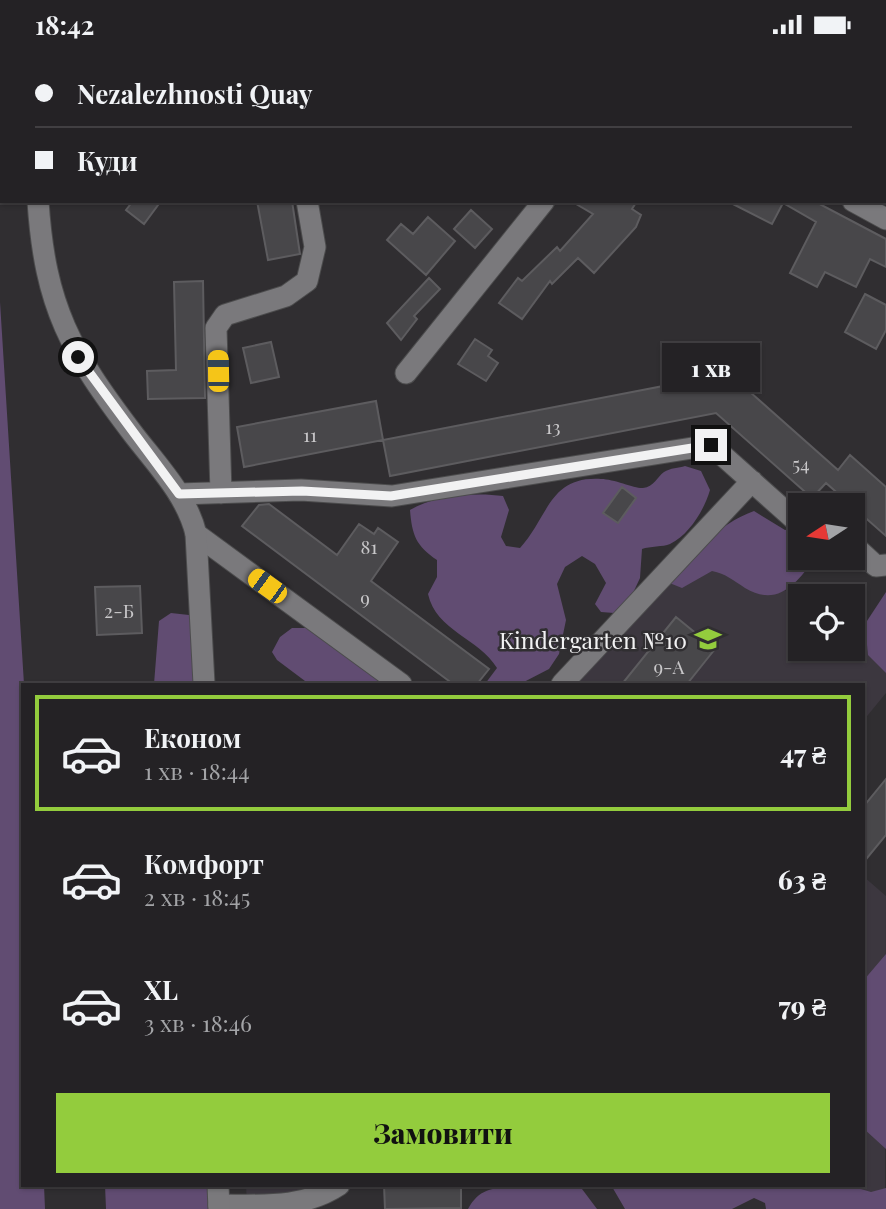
<!DOCTYPE html>
<html lang="uk">
<meta charset="utf-8">
<style>
:root{--surface:#242225;--page:#302f32;--text:#f1f3f6;--muted:#a3a4a7;--line:#413f42;--accent:#93cc3d}
body{margin:0;font-family:"Playfair Display",serif;background:var(--page);color:var(--text);height:100vh;display:flex;flex-direction:column;font-size:26px;white-space:nowrap}
*{box-sizing:border-box;margin:0}
p{font-size:23px;color:var(--muted)}
.icon{flex:none;width:38px;height:38px;fill:none;stroke:currentColor;stroke-width:2;stroke-linecap:round;stroke-linejoin:round}
.map{position:relative;flex:1;overflow:hidden}
.side{position:absolute;left:21px;top:634px;width:844px;height:504px;display:flex;flex-direction:column;background:var(--surface);border-radius:0px;box-shadow:0 2px 5px #0004,0 0 0 2px var(--line)}
.side>*{flex:none}
.top-card{position:absolute;left:0px;top:0px;width:887px;height:154px;box-shadow:0 2px 5px #0004,0 0 0 2px var(--line);display:grid;align-content:center;height:154px;padding:0 35px;background:var(--surface)}
.needle{width:46px;rotate:258deg}
.fabs{position:absolute;left:788px;top:444px;display:grid;gap:14px}
.fabs a{display:grid;place-items:center;width:77px;height:77px;border-radius:0px;background:var(--surface);box-shadow:0 2px 5px #0004,0 0 0 2px var(--line);font-size:35px}
.end{position:absolute;width:32px;height:32px;margin:-16px;border:9px solid #f2f2f3;background:#111;box-shadow:0 0 0 4px #111}
.from{border-radius:50%}
.bubble{position:absolute;height:49px;border-radius:0px;background:var(--surface);box-shadow:0 2px 5px #0004,0 0 0 2px var(--line);font-size:23px;font-weight:800;line-height:49px;text-align:center}
.car{position:absolute;width:21px;height:42px;margin:-21px -10px;border-radius:9px;box-shadow:0 0 5px 2px #0007;background:linear-gradient(#f5c518 24%,#345 0 40%,#f5c518 0 76%,#345 0 86%,#f5c518 0)}
.top-card b{display:flex;align-items:center;gap:24px;height:66px;font-size:26px}
.top-card b+b{border-top:2px solid var(--line)}
.top-card i{width:18px;height:18px;background:var(--text)}
ul{padding:12px 0 0;list-style:none}
li{display:flex;align-items:center;gap:21px;height:116px;margin:0 14px 10px;padding:0 21px;border:4px solid transparent;border-radius:0px}
li div{flex:1}
li b{display:block;font-size:26px}
li em{font-style:normal;font-weight:800}
li.on{border-color:var(--accent)}
li>.icon{width:63px;height:63px;stroke-width:1.5}
.button{display:flex;gap:14px;margin-top:auto;padding:14px 35px}
.button a{flex:1;height:80px;border-radius:0px;background:var(--accent);color:#111;font-size:28px;font-weight:800;line-height:80px;text-align:center}
.status{display:flex;justify-content:space-between;align-items:center;height:49px;padding:0 35px;background:var(--surface);direction:ltr}
.status svg{height:19px;fill:currentColor}
.map>svg:first-child{display:block}
.built{fill:#3c373f}
.green{fill:#614c72}
.building{fill:#48474a;stroke:#5d5c5f;stroke-width:2}
.lines{fill:none;stroke-linecap:round;stroke-linejoin:round}
.minor-casing{stroke:#4c4c4d;stroke-width:23}
.tertiary-casing{stroke:#4c4c4d;stroke-width:23}
.minor{stroke:#7a797c;stroke-width:21}
.tertiary{stroke:#7a797c;stroke-width:21}
.route{stroke:#f2f2f3;stroke-width:9}
.labels{text-anchor:middle;dominant-baseline:central;stroke-width:5;stroke-linejoin:round;paint-order:stroke}
.number-label{font-size:19px;fill:#c8c7c9}
.poi-label{font-size:23px;fill:#f2f2f3;stroke:#302e31;text-anchor:end}
</style>
<div class="status"><b>18:42</b><svg viewBox="0 0 49 12"><path d="M0 12V9h3v3zM5 12V6h3v6zM10 12V3h3v9zM15 12V0h3v12zM26 1h20v11H26zM47 4h2v5h-2z"/></svg></div>
<div class="map">
<svg width="886" height="1160" viewBox="0 0 886 1160">
<rect width="100%" height="100%" fill="#302e31"/>
<path class="built" d="M703 494 800 550V600H852V580L886 600V644L863 672V635H576Z
M863 827 886 847 885 1160 821 1136H863Z
M246 1136H339L247 1156Z"/>
<path class="green" d="M0 253 24 635 23 1136H44L45 1160H0Z
M685 417 701 422 710 441C704 461 690 485 670 495 663 498 650 497 642 500L640 529 633 544 614 564 601 563 595 555 606 534 595 515 582 507 565 518 557 535 566 571 559 605 549 620 520 635H485L497 619C479 589 436 582 428 545L437 528V511C416 497 412 486 410 461 434 446 476 443 503 447L509 461 501 488 506 497 520 499C549 467 549 427 601 430 614 430 636 440 643 439 654 438 657 428 664 423 670 419 679 419 685 417Z
M754 462 785 481 800 478V509H815C797 534 778 559 745 539 733 531 726 525 712 522L682 539 667 533C694 505 717 475 754 462Z
M886 543V624L868 606 865 575Z
M171 564 189 566 201 580 204 635H154L159 572Z
M292 579H310L385 635H309L277 611 272 603 280 588Z
M886 905V1100L863 1079V932Z
M105 1136H219V1160H106Z
M521 1136H579L597 1160H468C481 1136 497 1140 521 1136Z
M611 1136H847L871 1143 886 1139V1160H766L765 1154 754 1149 732 1160H625Z"/>
<path class="building" d="M133 152H161L144 175 126 161Z
M257 152H292L300 205 268 211Z
M571 152H637L632 160 641 166 636 178 594 224 578 209 552 235 550 232 522 270 499 254 518 229 522 232 557 198 560 202 593 165Z
M727 152H814L886 190V218L870 210 856 238 825 223 817 238 790 224 816 173 783 154 772 175Z
M471 161 492 180 475 199 454 180Z
M428 168 455 192 426 226 387 191 401 175 413 185Z
M429 229 440 240 414 267 417 270 401 291 387 274Z
M203 232 205 349 148 350 147 322 176 321 174 233Z
M865 245 886 256V281L876 300 845 283Z
M475 290 492 301 488 307 498 314 486 332 458 315Z
M271 293 279 328 251 334 243 299Z
M715 327 718 340 741 335 838 421 850 406 886 438V487L826 434 812 449 716 364 390 427 383 391Z
M376 352 383 391 244 418 237 378Z
M622 438 636 449 618 474 603 464Z
M269 455 337 506 359 475 374 485 378 479 398 493 371 532 489 620 477 635H453L242 477 259 456Z
M140 537 142 584 97 586 95 538Z
M676 568 715 600 687 635H622Z
M886 730V786L863 814V758Z
M384 1136H461V1159L385 1160Z"/>
<g class="lines">
<g class="minor-casing">
<path id="minor" d="M644 2 645 0
M406 324 544 152
M221 444 216 279 225 266 286 247 307 232 315 198 307 152
M179 445 301 441 392 447 711 396 794 470 800 469
M196 485 401 635
M852 495 876 517 886 516
M562 635 752 432
M219 1156C262 1156 303 1160 339 1136"/>
</g>
<g class="tertiary-casing">
<path id="tertiary" d="M26 0 27 2
M570 0 574 2
M38 152C45 259 71 303 134 386 158 417 187 447 196 485L204 635
M853 152 886 170
M218 1136 219 1160"/>
</g>
<use href="#minor" class="minor"/>
<use href="#tertiary" class="tertiary"/>
</g>
<g class="lines">
<path class="route" d="M78 308 179 445 302 442 391 447 711 396"/>
</g>
<defs>
<g id="school-bare" transform="scale(2.1)"><path d="M0-5L7-2L0 1L-7-2ZM-4 1L0 2.5L4 1V4Q0 6-4 4Z" fill="#93cc3d" stroke="#302e31" stroke-width="2.5" paint-order="stroke"/></g>
</defs>
<g fill-rule="evenodd">
<use href="#school-bare" x="708" y="590"/>
</g>
<g class="labels">
<g class="number-label">
<text x="553" y="377">13</text>
<text x="310" y="385">11</text>
<text x="801" y="414">54</text>
<text x="369" y="497">81</text>
<text x="365" y="548">9</text>
<text x="119" y="561">2-Б</text>
<text x="669" y="617">9-А</text>
</g>
<g class="poi-label">
<text x="687" y="590">Kindergarten №10</text>
</g>
</g>
</svg>
<div class="fabs">
<a><svg class="needle" viewBox="-14 -14 28 28"><path d="M0-13l5 13h-10z" fill="#e53935"/><path d="M0 13l5-13h-10z" fill="#a3a4a7"/></svg></a>
<a><svg class="icon" aria-label="locate" viewBox="0 0 24 24"><circle cx="12" cy="12" r="6"/><path d="M12 2v4M12 18v4M2 12h4M18 12h4"/></svg></a>
</div>
<i class="end from" style="left:78px;top:308px"></i>
<i class="end" style="left:711px;top:396px"></i>
<div class="bubble" style="left:662px;top:294px;width:98px">1 хв</div>
<i class="car" style="left:218px;top:322px;rotate:359deg"></i>
<i class="car" style="left:267px;top:537px;rotate:306deg"></i>
<div class="top-card">
<b><i class="from"></i>Nezalezhnosti Quay</b>
<b><i></i>Куди</b>
</div>
<section class="side">
<ul>
<li class="on"><svg class="icon" aria-label="car" viewBox="0 0 24 24"><path d="M5 17H2v-5l4-1 3-4h7l3 4 3 1v5h-3M9 17h6M6 11h13"/><circle cx="7" cy="17" r="2"/><circle cx="17" cy="17" r="2"/></svg><div><b>Економ</b><p>1 хв · 18:44</p></div><em>47 ₴</em></li>
<li><svg class="icon" aria-label="car" viewBox="0 0 24 24"><path d="M5 17H2v-5l4-1 3-4h7l3 4 3 1v5h-3M9 17h6M6 11h13"/><circle cx="7" cy="17" r="2"/><circle cx="17" cy="17" r="2"/></svg><div><b>Комфорт</b><p>2 хв · 18:45</p></div><em>63 ₴</em></li>
<li><svg class="icon" aria-label="car" viewBox="0 0 24 24"><path d="M5 17H2v-5l4-1 3-4h7l3 4 3 1v5h-3M9 17h6M6 11h13"/><circle cx="7" cy="17" r="2"/><circle cx="17" cy="17" r="2"/></svg><div><b>XL</b><p>3 хв · 18:46</p></div><em>79 ₴</em></li>
</ul>
<div class="button"><a>Замовити</a></div>
</section>
</div>
